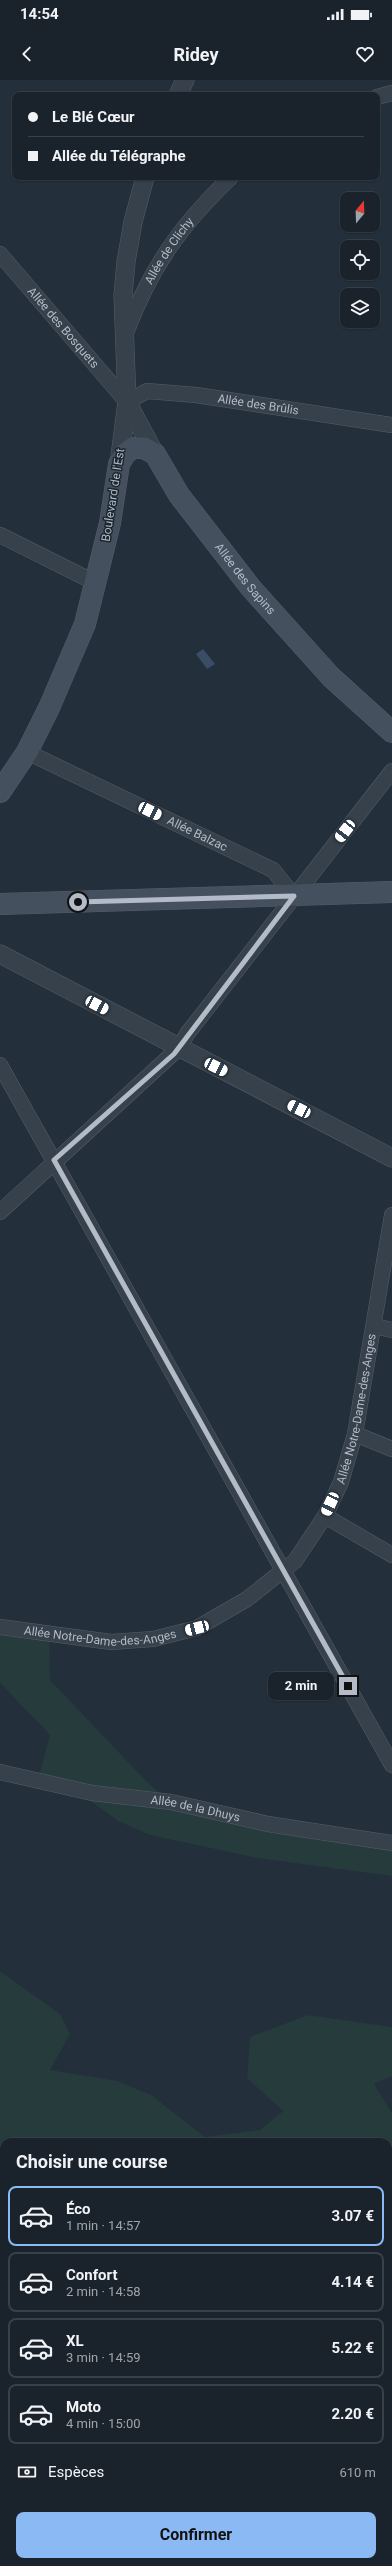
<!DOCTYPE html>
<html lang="fr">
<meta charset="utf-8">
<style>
:root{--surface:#1a232c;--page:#232b34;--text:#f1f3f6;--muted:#9fa4a9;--line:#384048;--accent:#8ab9f4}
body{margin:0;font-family:Roboto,sans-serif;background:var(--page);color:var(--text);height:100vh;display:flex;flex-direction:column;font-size:15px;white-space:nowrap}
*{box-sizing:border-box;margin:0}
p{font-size:13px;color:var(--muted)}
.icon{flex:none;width:22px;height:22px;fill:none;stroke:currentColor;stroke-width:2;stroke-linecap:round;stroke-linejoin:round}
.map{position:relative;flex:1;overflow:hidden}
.sheet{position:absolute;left:0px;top:2058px;width:392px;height:428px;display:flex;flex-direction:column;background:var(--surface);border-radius:12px 12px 0 0;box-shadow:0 1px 3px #0004,0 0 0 1px var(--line)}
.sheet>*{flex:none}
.top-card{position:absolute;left:12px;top:12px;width:368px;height:88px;border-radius:8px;box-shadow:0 1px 3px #0004,0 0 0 1px var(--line);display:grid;align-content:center;height:88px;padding:0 16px;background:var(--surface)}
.needle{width:26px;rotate:19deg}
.buttons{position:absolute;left:340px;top:112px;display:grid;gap:8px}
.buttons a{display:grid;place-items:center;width:40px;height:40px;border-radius:8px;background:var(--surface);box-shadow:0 1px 3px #0004,0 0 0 1px var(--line);font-size:20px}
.end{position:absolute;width:18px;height:18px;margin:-9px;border:5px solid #b2bbc7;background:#111;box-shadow:0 0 0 2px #111}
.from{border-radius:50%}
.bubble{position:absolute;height:28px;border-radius:8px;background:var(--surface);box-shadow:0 1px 3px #0004,0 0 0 1px var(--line);font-size:13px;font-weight:700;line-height:28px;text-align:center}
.car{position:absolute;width:12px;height:24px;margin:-12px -6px;border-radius:5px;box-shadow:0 0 3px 1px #0007;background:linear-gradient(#fff 24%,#345 0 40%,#fff 0 76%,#345 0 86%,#fff 0)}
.top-card b{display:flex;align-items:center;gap:14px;height:38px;font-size:15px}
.top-card b+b{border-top:1px solid var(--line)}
.top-card i{width:10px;height:10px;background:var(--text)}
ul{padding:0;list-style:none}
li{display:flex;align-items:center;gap:12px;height:60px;margin:0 8px 6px;padding:0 8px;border:2px solid var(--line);border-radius:8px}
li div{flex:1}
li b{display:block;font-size:15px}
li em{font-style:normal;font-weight:700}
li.current{border-color:var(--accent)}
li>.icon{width:36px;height:36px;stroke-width:1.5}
h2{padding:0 16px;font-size:18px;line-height:48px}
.pay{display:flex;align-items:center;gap:10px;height:44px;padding:0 16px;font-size:15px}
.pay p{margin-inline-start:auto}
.action{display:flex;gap:8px;margin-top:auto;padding:8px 16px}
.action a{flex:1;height:46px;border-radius:8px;background:var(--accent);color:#111;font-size:16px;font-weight:700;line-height:46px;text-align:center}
.status{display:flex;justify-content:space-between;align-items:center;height:28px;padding:0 20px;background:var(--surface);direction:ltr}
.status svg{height:11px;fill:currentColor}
header{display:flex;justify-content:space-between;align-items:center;height:52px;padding:0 16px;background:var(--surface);font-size:18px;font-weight:700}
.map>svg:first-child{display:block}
.green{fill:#253b3c}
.water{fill:#394e64}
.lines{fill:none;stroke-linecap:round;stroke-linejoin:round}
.minor-casing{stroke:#555e69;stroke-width:16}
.tertiary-casing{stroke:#555e69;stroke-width:19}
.secondary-casing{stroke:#555e69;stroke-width:22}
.minor{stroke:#37414b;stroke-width:15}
.tertiary{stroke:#37414b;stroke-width:18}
.secondary{stroke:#45505e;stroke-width:21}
.route{stroke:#b2bbc7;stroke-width:5}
.labels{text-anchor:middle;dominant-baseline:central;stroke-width:3;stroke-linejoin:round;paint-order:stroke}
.street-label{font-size:12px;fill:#b2bbc7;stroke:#1c2630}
</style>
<div class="status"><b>14:54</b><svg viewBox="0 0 49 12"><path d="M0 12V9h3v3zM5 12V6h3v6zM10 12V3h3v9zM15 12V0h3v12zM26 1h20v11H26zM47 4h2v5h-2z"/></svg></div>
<header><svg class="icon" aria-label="back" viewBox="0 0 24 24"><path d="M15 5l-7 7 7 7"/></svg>Ridey<svg class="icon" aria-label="heart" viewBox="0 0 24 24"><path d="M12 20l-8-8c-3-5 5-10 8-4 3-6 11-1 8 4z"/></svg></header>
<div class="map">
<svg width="392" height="2486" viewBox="0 0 392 2486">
<rect width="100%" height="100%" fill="#232f3b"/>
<path class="green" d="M0 1547 49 1554 50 1600 149 1704 171 1722 392 1763V1796L257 1778 150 1755 118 1741 89 1720 39 1696 50 1655 0 1603Z
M0 1891 60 1934 70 1954 50 1990 118 2001 151 2015 205 2057 260 2050 283 2031 247 1998 250 1957 308 1935 392 1947V1996L374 2004 392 2033V2066L388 2070V2062H4V2240L0 2238Z
M99 2482H298V2486H96Z"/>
<path class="water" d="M203 569 215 584 207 589 196 574Z"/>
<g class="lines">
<g class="minor-casing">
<g id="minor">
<path d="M377 17 392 13"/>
<path id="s1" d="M0 174 127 322 147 311 196 315 392 345"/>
<path id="s2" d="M126 253C151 187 180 146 231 97"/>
<path d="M0 455 96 503"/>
<path id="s3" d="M27 672 273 790 294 816"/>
<path d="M0 985 392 1685"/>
<path d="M0 1132 180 967 187 954 392 691"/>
<path d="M374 1246 392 1250"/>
<path d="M355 1354 392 1369"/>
<path d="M325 1436 392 1475"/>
<path id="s4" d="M0 1547 111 1562 153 1559 197 1548 247 1519 295 1481 325 1436 341 1402 355 1354 392 1135"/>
<path id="s5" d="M0 1692 92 1713 171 1722 268 1744 392 1763"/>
<path d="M0 2346 4 2349"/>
</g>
</g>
<g class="tertiary-casing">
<path id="tertiary" d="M178 15 185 0
M127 322 155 374
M119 384 127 322 123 215 126 182 133 142 145 97
M0 874 392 1078"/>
</g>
<g class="secondary-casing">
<g id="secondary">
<path id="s6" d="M0 712 27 672 49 628 85 544 110 443 119 384 125 374 133 368H144L155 374 179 415 251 508 331 597 392 652"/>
<path d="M0 824 392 812"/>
<path d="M388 2178H392"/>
<path d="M388 2221 392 2210"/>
<path d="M310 2482 311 2486"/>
</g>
</g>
<use href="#minor" class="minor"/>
<use href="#tertiary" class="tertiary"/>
<use href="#secondary" class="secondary"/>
</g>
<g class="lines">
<path class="route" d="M78 822 294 816 174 974 54 1080 348 1606"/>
</g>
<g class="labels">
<g class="street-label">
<text stroke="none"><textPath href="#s2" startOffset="93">Allée de Clichy</textPath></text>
<text stroke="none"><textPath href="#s1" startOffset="97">Allée des Bosquets</textPath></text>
<text stroke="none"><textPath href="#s1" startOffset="330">Allée des Brûlis</textPath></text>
<text transform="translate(113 415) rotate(-81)">Boulevard de l'Est</text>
<text stroke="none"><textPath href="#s6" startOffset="552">Allée des Sapins</textPath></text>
<text stroke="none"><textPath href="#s3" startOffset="189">Allée Balzac</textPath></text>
<text stroke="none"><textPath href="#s4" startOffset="485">Allée Notre-Dame-des-Anges</textPath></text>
<text stroke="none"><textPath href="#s4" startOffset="101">Allée Notre-Dame-des-Anges</textPath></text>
<text stroke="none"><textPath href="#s5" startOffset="199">Allée de la Dhuys</textPath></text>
</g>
</g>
</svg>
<div class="buttons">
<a><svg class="needle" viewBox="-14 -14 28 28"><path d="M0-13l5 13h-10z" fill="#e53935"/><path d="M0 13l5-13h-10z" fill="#9fa4a9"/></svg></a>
<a><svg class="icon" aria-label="locate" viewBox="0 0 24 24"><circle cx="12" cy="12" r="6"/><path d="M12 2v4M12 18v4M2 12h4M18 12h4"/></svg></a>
<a><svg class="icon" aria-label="layers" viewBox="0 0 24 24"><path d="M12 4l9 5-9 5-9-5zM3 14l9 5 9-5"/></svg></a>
</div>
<i class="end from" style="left:78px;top:822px"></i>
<i class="end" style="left:348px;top:1606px"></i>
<div class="bubble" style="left:268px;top:1592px;width:66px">2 min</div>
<i class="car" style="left:150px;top:731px;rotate:116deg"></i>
<i class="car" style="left:345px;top:751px;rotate:218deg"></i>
<i class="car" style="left:97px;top:925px;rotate:118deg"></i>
<i class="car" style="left:216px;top:987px;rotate:117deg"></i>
<i class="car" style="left:299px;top:1029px;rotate:297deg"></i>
<i class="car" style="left:330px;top:1424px;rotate:205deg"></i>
<i class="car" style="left:197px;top:1548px;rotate:255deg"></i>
<div class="top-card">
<b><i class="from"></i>Le Blé Cœur</b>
<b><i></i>Allée du Télégraphe</b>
</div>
<section class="sheet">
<h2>Choisir une course</h2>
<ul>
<li class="current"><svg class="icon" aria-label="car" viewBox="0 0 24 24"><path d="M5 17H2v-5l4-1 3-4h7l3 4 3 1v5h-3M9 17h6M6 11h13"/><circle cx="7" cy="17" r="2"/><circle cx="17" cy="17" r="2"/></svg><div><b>Éco</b><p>1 min · 14:57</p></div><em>3.07 €</em></li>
<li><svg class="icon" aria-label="car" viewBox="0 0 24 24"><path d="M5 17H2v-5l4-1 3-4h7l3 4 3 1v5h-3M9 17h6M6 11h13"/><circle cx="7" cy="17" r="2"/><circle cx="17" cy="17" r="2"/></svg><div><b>Confort</b><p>2 min · 14:58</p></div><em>4.14 €</em></li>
<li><svg class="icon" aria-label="car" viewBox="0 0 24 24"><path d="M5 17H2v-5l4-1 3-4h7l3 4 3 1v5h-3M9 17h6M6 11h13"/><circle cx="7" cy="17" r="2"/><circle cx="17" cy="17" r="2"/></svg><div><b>XL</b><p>3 min · 14:59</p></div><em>5.22 €</em></li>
<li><svg class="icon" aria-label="car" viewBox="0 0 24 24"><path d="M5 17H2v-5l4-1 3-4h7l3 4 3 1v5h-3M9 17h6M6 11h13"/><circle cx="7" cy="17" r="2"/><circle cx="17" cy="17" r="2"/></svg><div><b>Moto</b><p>4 min · 15:00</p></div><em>2.20 €</em></li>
</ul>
<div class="pay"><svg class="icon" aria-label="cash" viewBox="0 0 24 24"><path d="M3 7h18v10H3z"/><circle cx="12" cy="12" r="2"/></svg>Espèces<p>610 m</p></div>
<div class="action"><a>Confirmer</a></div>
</section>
</div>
